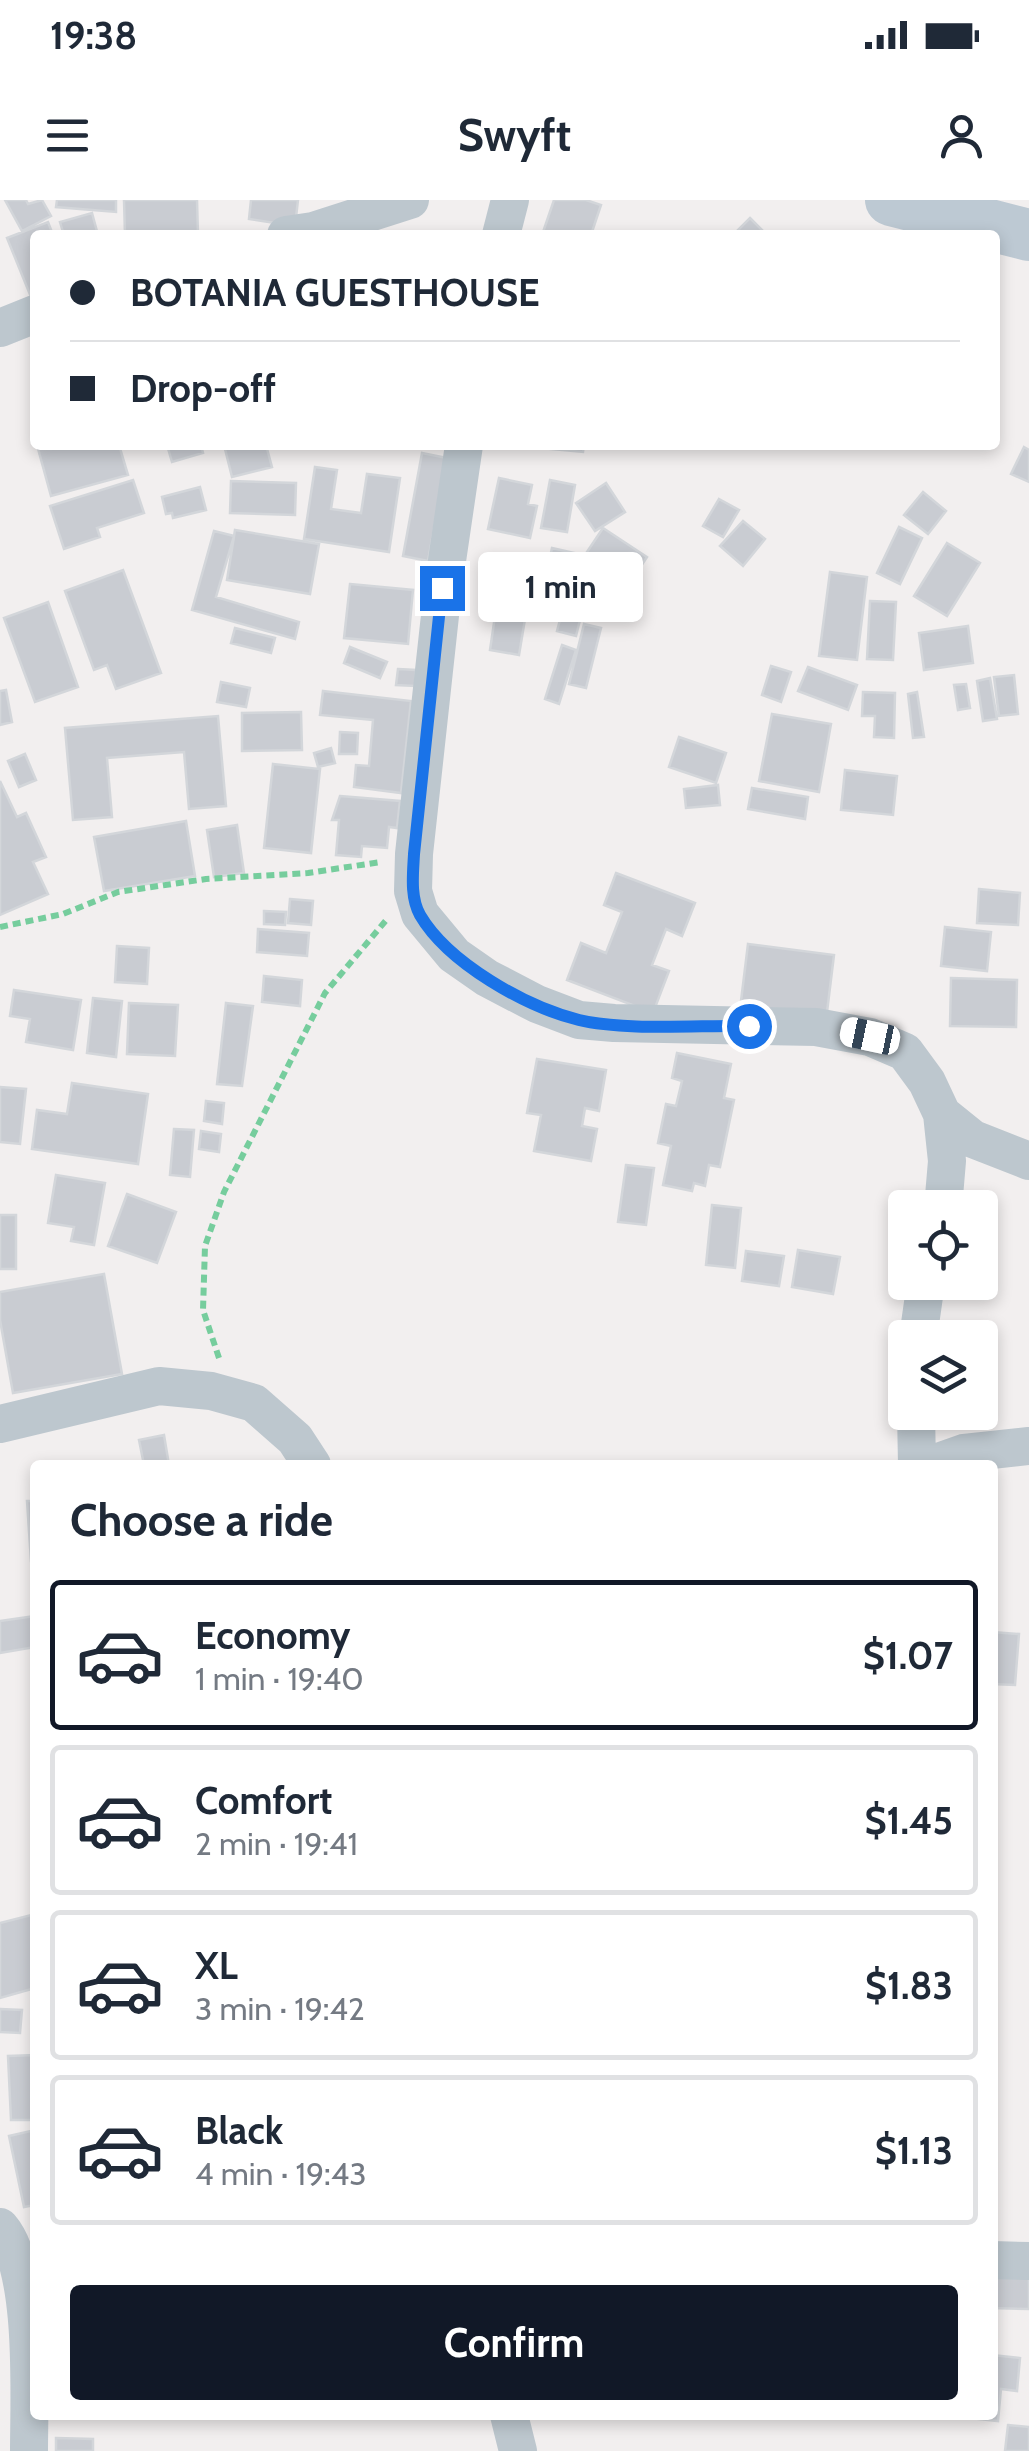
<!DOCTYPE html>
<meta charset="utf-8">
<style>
:root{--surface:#fff;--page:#f2f2f3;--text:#1f2937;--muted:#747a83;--line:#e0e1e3;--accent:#111827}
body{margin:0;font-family:Cabin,sans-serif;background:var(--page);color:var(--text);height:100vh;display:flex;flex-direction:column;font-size:38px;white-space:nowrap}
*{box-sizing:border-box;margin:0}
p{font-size:32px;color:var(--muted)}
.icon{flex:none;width:55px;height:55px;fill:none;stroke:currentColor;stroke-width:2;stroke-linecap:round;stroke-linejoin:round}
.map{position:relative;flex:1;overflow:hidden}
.side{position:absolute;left:30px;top:1260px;width:968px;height:960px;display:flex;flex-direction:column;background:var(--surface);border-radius:10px;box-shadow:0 5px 15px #0003}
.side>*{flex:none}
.banner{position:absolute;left:30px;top:30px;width:970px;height:220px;border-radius:10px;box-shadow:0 5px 15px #0003;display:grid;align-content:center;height:220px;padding:0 40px;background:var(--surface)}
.buttons{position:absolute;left:888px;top:990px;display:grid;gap:20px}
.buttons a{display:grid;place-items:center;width:110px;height:110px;border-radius:10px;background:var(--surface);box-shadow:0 5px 15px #0003;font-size:50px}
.end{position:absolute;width:45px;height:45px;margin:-22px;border:12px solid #1a73e8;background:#fff;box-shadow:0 0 0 5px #fff}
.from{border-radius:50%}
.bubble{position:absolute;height:70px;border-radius:10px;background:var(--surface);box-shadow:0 5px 15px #0003;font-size:32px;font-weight:800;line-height:70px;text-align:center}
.car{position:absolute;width:30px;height:60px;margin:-30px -15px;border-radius:12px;box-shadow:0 0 8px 2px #0007;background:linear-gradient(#fff 24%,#345 0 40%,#fff 0 76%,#345 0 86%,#fff 0)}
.banner b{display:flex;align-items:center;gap:35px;height:95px;font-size:38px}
.banner b+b{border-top:2px solid var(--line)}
.banner i{width:25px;height:25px;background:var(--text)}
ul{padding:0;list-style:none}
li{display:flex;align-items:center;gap:30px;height:150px;margin:0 20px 15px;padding:0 20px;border:5px solid var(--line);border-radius:10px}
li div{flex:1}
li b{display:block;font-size:38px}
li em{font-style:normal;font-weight:800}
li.active{border-color:var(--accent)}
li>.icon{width:90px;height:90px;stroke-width:1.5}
h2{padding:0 40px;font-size:45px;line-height:120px}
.action{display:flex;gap:20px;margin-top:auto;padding:20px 40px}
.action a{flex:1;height:115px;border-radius:10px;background:var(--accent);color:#fff;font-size:40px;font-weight:800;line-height:115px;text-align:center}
.status{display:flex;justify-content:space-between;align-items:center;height:70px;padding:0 50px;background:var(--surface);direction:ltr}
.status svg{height:28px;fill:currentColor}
header{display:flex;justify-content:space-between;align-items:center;height:130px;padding:0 40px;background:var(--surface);font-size:45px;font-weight:800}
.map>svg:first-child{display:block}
.building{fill:#c9ccd2;stroke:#d3d6da;stroke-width:2.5}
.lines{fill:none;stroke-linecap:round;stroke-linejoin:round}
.path{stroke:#76cd9d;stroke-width:6;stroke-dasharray:8 5;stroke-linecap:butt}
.street{stroke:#bdc7ce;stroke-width:38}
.secondary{stroke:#bdc9d3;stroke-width:52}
.route{stroke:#1a73e8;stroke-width:12}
</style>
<div class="status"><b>19:38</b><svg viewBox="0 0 49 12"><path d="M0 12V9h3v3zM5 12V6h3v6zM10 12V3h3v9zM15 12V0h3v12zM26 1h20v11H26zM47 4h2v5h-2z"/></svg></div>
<header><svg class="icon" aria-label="menu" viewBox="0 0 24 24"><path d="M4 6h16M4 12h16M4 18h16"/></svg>Swyft<svg class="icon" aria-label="person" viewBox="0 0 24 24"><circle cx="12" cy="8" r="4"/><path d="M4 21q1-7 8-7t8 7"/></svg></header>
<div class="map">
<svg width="1029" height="2251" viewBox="0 0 1029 2251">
<rect width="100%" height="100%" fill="#f2efef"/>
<path class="building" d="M5 0H26L28 4 42 0 51 16 22 31Z
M57 0H116V12L56 7Z
M124 0H197L198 35H125Z
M251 0H298L295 26 249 19Z
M554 0H586L601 5 591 35H542Z
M92 13 98 35H64L60 22Z
M750 18 767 35H733Z
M48 22 53 35H35V95L31 97 7 38Z
M37 245H119L128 275 51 296Z
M167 245H201L203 253 172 262Z
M224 245H266L272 267 232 277Z
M508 245H584L583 252Z
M1024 247 1029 250V282L1011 274Z
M422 253 447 258 428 361 403 356Z
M315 267 337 270 331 309 361 313 367 274 400 278 389 352 304 339Z
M499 278 532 285 528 304 537 306 530 338 488 329Z
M133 280 144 313 97 328 100 337 64 349 50 306Z
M550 280 575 285 567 332 541 328Z
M231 281 296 283 295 315 230 313Z
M606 283 625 312 595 331 576 303Z
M200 287 206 310 173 318 172 313 166 314 162 297Z
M923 292 946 311 928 334 904 315Z
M719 299 739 310 723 337 703 326Z
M743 321 765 339 743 366 720 346Z
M899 327 922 338 900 384 877 373Z
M603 328 647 357 627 387 583 358Z
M235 330 319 344 310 394 227 380Z
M214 331 234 336 216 397 299 422 295 439 192 410Z
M947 343 980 363 947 416 914 396Z
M552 348 574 353 567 384 545 380Z
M123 370 161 473 116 489 107 465 94 470 65 391Z
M830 372 867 377 857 460 819 456Z
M350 384 413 390 408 444 344 438Z
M870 401 896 402 893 460 867 459Z
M48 402 78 487 35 502 4 418Z
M496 409 526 413 519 455 490 450Z
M561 416 580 420 576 436 557 431Z
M584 424 601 428 586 488 569 484Z
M968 426 973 463 924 470 919 433Z
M235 428 275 438 271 453 231 443Z
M562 445 576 450 559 504 545 499Z
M350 447 387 462 380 478 344 463Z
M771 466 791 472 781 502 762 495Z
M808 467 857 485 848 510 798 491Z
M398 469 416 470 415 486 396 485Z
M1014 475 1018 514 999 516 994 477Z
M990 478 997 519 983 521 977 481Z
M221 482 250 488 246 507 217 502Z
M966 484 970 508 958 510 954 485Z
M6 490 12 522 0 525V491Z
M323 491 411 501 401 593 354 587 356 565 369 566 373 520 320 515Z
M863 492 895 493 894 538 874 537 875 516H862Z
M917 492 924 537 913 538 908 494Z
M301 512 302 550 242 551V513Z
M772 514 831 524 819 592 759 581Z
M218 516 226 606 189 609 184 552 107 558 112 617 73 620 65 528Z
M340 532 358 533 357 554H339Z
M679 537 726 553 716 583 669 567Z
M331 548 335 563 318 567 314 553Z
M25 554 36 580 19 587 8 561Z
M273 564 320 569 311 653 264 648Z
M845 570 897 576 893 615 841 610Z
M0 581 17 617 26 613 46 657 33 662 48 694 0 715Z
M718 585 720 605 686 608 684 589Z
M752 588 808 597 805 619 748 609Z
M340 596 400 601 397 628 389 627 387 648 362 646 361 657 336 655 339 620H332Z
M186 621 195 676 104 691 94 637Z
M237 625 244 673 214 677 207 630Z
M616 673 695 703 682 736 666 729 652 765 669 771 653 813 567 780 581 743 606 753 622 712 604 705Z
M979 689 1020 693 1018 725 977 723Z
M290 699 313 701 311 725 288 723Z
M264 711 286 712 285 725 264 724Z
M945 727 991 732 987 771 941 766Z
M258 729 309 733 307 756 257 752Z
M748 744 834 755 827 812 758 814 760 804 741 801Z
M117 746 149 748 147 784 115 782Z
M264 776 302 780 300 806 262 802Z
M951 778 1017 780 1016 827 950 826Z
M14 790 81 800 73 850 26 842 30 819 10 816Z
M93 798 122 801 116 857 87 853Z
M129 803 178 805 175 856 127 854Z
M226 803 253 806 242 886 217 884Z
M677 853 731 864 724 898 734 900 720 967 709 965 705 986 694 983 692 991 663 985 671 946 658 943 666 904 676 906 682 881 672 878Z
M537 859 606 870 599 911 585 908 582 926 597 929 591 961 534 951 541 915 527 913Z
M72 883 148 894 138 964 32 949 37 910 67 914Z
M0 887 26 889 20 944 0 942Z
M206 901 224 903 222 924 204 921Z
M174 929 194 930 190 977 170 975Z
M201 931 221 934 219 952 199 949Z
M626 965 654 968 646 1025 618 1022Z
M56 975 105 983 94 1045 71 1041 74 1027 48 1023Z
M127 994 176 1012 157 1063 108 1046Z
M712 1005 741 1008 735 1068 706 1065Z
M0 1015H16V1069H0Z
M798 1050 840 1057 833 1094 792 1087Z
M746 1051 784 1056 779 1086 742 1081Z
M104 1074 122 1174 13 1193 0 1120V1092Z
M164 1235 169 1265H144L139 1240Z
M27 1301H35V1361H31Z
M35 1416V1447L0 1453V1421Z
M992 1432 1019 1434 1015 1485 992 1484Z
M35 1714V1788L0 1798V1723Z
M0 1809 22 1810 20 1833 0 1832Z
M35 1855V1920H11L8 1856Z
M35 1930V2005L24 2007 9 1936Z
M992 2067 1029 2069V2109L992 2108Z
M992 2155 1020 2158 1017 2191 1001 2189 998 2221 961 2217 992 2215Z
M1008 2225 1029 2227V2251H1005Z
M56 2238 93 2239V2251H56Z"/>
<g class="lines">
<path class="path" d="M0 727 63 714 118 692 206 679 308 673 381 662
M219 1158 203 1110 205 1046 224 992 325 793 388 718"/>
<path class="street" d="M286 35 313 31 410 0
M501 35 510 0
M0 128 35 114
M464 245 443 388 414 654 413 691 420 714 454 755 487 778 537 804 579 820 614 823 816 827 870 837 905 852 927 882 942 914 973 939 1029 961
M942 914 947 961 943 1008
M918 1138 926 1082
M916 1212 917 1265
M0 1224 159 1186 211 1191 254 1203 295 1239 312 1265
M930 1265 964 1253 1029 1246
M0 2027C36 2068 29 2196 29 2251
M992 2060 1029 2061
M509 2215 518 2251"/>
<path class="secondary" d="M891 0 1029 35"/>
</g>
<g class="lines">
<path class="route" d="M442 388 414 654C413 674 410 697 420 715 448 763 526 807 579 820 624 831 700 825 749 826"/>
</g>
</svg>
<div class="buttons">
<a><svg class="icon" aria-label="locate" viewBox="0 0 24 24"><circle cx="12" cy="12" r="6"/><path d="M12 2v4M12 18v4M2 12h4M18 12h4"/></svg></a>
<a><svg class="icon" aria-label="layers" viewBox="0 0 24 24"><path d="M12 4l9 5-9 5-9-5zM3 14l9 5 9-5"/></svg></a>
</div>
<i class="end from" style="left:749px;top:826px"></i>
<i class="end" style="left:442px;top:388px"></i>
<div class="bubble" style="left:478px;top:352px;width:165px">1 min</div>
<i class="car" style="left:870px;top:836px;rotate:282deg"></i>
<div class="banner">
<b><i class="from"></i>BOTANIA GUESTHOUSE</b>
<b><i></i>Drop-off</b>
</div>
<section class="side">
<h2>Choose a ride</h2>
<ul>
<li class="active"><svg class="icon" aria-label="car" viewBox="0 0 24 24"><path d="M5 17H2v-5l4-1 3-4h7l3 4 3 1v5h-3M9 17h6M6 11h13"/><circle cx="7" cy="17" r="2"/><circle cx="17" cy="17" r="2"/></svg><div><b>Economy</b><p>1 min · 19:40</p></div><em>$1.07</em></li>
<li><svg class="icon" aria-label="car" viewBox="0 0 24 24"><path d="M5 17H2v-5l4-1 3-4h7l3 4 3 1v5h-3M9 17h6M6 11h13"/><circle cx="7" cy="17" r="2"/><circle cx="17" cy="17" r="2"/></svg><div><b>Comfort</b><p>2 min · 19:41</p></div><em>$1.45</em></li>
<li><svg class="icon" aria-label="car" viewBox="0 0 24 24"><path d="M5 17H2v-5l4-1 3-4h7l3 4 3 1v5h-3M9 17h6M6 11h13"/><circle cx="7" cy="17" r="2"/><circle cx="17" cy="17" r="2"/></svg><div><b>XL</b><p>3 min · 19:42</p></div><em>$1.83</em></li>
<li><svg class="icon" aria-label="car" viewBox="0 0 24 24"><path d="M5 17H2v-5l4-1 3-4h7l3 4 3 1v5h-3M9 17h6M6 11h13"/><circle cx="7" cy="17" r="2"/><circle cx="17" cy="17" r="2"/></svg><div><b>Black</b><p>4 min · 19:43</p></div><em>$1.13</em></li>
</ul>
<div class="action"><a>Confirm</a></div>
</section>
</div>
